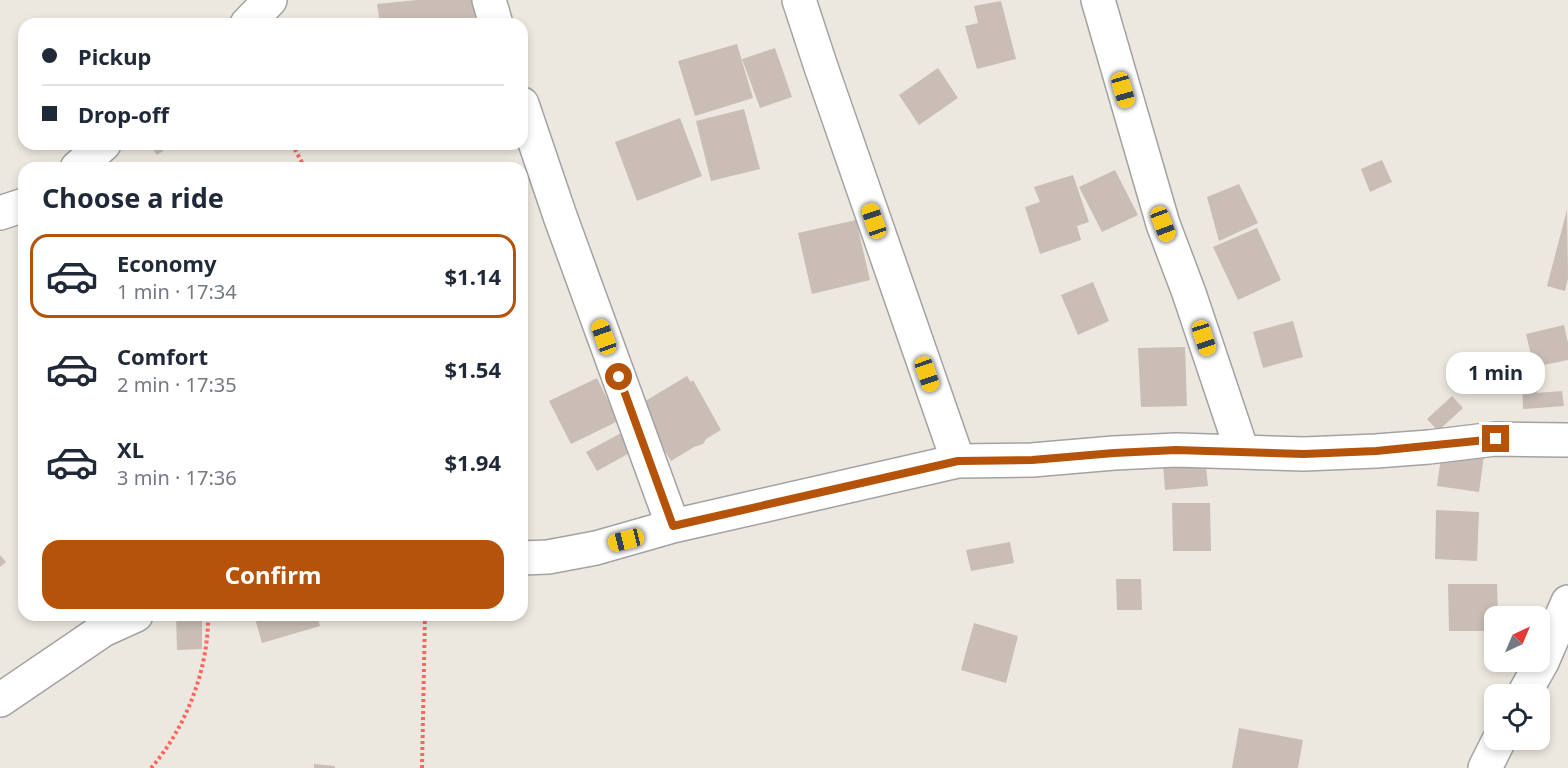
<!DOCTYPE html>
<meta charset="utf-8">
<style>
:root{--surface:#fff;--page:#f2f2f3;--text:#1f2937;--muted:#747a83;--line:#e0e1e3;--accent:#b45309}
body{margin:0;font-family:"Noto Sans",sans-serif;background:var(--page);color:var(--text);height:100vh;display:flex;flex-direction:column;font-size:22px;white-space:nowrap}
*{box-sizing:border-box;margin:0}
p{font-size:20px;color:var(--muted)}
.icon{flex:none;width:33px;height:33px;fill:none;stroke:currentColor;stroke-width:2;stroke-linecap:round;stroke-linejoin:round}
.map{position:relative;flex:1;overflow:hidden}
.side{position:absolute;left:18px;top:162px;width:510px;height:459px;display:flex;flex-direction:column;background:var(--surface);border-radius:18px;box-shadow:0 3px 9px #0003}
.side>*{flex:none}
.banner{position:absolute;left:18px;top:18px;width:510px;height:132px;border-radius:18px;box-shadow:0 3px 9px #0003;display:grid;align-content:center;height:132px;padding:0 24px;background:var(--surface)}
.needle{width:39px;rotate:44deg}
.controls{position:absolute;left:1484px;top:606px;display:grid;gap:12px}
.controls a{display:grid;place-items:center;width:66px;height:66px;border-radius:12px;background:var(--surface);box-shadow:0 3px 9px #0003;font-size:30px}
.end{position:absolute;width:27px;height:27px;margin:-14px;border:8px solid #b45309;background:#fff;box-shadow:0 0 0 3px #fff}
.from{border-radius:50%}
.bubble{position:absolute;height:42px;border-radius:18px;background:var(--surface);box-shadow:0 3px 9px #0003;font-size:20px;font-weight:700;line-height:42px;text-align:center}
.car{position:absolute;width:18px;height:36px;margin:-18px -9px;border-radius:8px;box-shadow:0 0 4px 2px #0007;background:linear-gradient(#f5c518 24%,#345 0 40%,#f5c518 0 76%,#345 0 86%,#f5c518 0)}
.banner b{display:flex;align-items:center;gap:21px;height:57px;font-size:22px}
.banner b+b{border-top:2px solid var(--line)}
.banner i{width:15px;height:15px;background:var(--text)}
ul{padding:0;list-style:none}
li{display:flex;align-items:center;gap:18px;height:84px;margin:0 12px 9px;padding:0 12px;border:3px solid transparent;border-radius:18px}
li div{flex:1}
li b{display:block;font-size:22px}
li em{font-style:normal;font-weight:700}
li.active{border-color:var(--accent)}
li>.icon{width:54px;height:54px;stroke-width:1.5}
h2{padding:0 24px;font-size:27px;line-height:72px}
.button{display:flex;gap:12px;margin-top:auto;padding:12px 24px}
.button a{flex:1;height:69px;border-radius:18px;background:var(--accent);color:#fff;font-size:24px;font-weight:700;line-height:69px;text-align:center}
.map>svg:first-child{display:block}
.building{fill:#c9bdb5}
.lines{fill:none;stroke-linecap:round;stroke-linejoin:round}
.minor-casing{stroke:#a2a2a2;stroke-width:36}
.path{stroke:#ff645e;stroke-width:4;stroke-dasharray:3 3;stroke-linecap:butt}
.minor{stroke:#fff;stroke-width:33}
.route{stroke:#b45309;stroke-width:8}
</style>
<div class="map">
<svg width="1568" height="768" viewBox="0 0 1568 768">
<rect width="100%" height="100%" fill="#ede8df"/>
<path class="building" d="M417 0H473L476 24H380L377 4Z
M1001 1 1016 59 977 69 965 26 978 23 974 6Z
M737 44 753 98 695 116 678 61Z
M775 48 792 97 760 108 742 59Z
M938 68 958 98 919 125 899 95Z
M744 109 760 169 711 181 696 121Z
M680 118 702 176 637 201 615 142Z
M149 144H173L157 155Z
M1382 160 1392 182 1370 192 1361 169Z
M1115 170 1138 215 1102 232 1079 187Z
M1073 175 1089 222 1077 226 1081 240 1040 254 1025 207 1040 202 1034 187Z
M1239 184 1258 223 1219 241 1207 197Z
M1567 210 1568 278 1565 291 1547 286Z
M856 220 870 280 812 294 798 233Z
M1257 228 1281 280 1238 300 1213 247Z
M1093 282 1109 321 1078 335 1061 295Z
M1293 321 1303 357 1263 368 1253 332Z
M1564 325 1568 343V360L1534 367 1526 334Z
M1185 347 1187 406 1141 407 1138 348Z
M687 376 691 382 693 380 721 430 706 439 703 444 694 447 671 461 637 406Z
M1536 377 1537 393 1562 391 1564 406 1523 409 1522 378Z
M597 378 618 421 571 444 549 401Z
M1452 396 1463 408 1438 431 1427 419Z
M634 426 644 445 597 471 586 452Z
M1204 448 1208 486 1165 490 1162 452Z
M1442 450 1484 456 1479 492 1437 486Z
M1172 503H1210L1211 551H1173Z
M1436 510 1479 512 1477 561 1435 559Z
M1010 542 1014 563 971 571 966 550Z
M0 555 6 562 0 567Z
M1116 579H1141L1142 610H1117Z
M1448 584H1497L1498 616H1494V631H1449Z
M176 615H202V649L177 650Z
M254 615H317L320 626 262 643Z
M974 623 1018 636 1006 683 961 670Z
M1239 728 1303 740 1298 768H1232Z
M314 764 335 766V768H314Z"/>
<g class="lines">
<g class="minor-casing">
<path id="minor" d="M489 0 496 24
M799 0 821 67 958 461
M1098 0 1163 224 1189 293 1242 451
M247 24 270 0
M522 104 560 216 673 526
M77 168 104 144
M0 213 24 205
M522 558 548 557 596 548 673 526 958 461 1032 460 1114 453 1176 450 1304 454 1376 451 1429 447 1495 439 1568 440
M1524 694 1542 662 1568 602
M0 700 103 630 136 615
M1485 768 1499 740"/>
</g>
<path class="path" d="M292 144 305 168
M151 768C186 728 209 668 208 615
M422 768 425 615"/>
<use href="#minor" class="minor"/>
</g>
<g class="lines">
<path class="route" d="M619 377 673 526 958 461 1032 460 1114 453 1176 450 1304 454 1376 451 1496 439"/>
</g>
</svg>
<div class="controls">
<a><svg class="needle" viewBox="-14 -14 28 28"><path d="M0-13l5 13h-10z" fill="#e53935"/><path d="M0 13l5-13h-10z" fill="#747a83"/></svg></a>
<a><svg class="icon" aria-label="locate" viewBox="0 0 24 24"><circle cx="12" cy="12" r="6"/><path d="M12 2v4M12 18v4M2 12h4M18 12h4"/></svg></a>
</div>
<i class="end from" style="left:619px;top:377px"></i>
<i class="end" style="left:1496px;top:439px"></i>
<div class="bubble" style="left:1446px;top:352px;width:99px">1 min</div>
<i class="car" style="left:1123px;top:90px;rotate:164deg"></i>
<i class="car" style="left:874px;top:221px;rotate:341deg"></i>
<i class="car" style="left:1163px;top:224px;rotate:159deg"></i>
<i class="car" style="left:604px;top:337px;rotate:340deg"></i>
<i class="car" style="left:1204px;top:338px;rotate:162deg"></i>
<i class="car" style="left:927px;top:374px;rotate:161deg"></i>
<i class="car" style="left:626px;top:540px;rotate:256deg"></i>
<div class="banner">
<b><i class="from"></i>Pickup</b>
<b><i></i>Drop-off</b>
</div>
<section class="side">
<h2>Choose a ride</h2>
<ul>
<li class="active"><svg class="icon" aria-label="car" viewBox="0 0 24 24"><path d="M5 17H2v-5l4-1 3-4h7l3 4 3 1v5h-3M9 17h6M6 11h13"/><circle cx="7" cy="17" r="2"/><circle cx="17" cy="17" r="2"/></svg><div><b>Economy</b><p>1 min · 17:34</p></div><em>$1.14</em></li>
<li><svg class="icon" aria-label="car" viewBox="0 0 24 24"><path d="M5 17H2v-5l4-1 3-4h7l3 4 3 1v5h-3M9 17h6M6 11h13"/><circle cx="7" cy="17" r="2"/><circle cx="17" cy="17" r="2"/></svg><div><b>Comfort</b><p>2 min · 17:35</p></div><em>$1.54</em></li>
<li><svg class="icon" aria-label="car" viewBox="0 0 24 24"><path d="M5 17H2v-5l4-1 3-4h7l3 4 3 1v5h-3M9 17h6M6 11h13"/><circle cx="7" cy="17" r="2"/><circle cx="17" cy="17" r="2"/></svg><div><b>XL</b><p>3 min · 17:36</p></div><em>$1.94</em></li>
</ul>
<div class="button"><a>Confirm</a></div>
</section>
</div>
